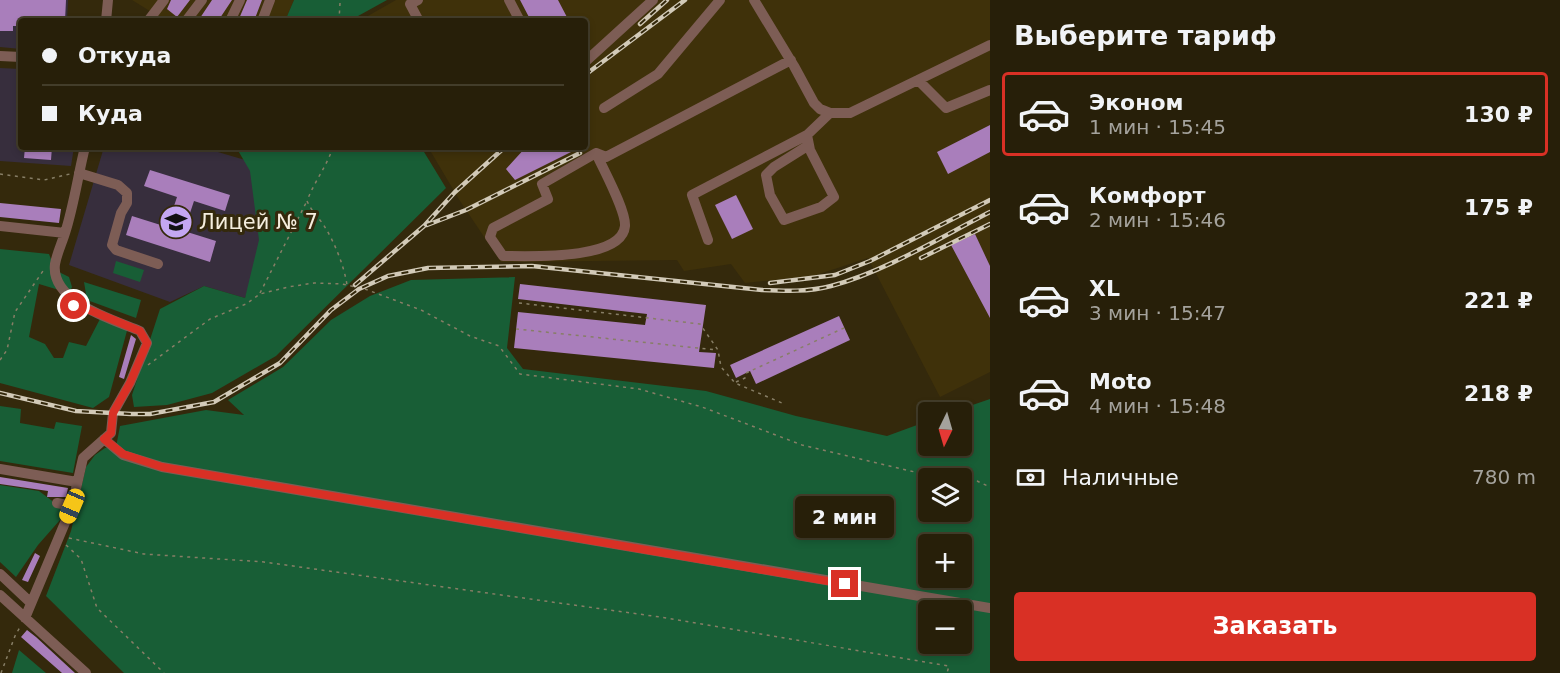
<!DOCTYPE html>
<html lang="ru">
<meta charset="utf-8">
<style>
:root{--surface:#271f09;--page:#2f2712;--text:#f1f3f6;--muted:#a4a29c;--line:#433d2a;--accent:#d93025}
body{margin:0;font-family:"DejaVu Sans",sans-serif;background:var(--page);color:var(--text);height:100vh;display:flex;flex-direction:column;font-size:22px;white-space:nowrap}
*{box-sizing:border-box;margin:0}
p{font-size:20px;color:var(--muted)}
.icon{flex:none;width:33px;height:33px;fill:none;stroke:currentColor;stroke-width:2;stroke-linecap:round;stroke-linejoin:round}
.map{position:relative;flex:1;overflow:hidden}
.details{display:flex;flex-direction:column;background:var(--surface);width:570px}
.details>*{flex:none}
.top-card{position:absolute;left:18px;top:18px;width:570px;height:132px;border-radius:6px;box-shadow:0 3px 9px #0003,0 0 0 2px var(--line);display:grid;align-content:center;height:132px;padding:0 24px;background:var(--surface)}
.needle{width:39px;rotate:185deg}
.buttons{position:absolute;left:918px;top:402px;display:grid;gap:12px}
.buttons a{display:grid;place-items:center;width:54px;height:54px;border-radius:6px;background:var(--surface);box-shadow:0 3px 9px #0003,0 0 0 2px var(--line);font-size:30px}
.end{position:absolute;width:27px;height:27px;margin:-14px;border:8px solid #d93025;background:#fff;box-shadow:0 0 0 3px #fff}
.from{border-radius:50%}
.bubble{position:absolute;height:42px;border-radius:6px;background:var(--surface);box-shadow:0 3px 9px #0003,0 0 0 2px var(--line);font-size:20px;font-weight:600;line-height:42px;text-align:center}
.car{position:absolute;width:18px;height:36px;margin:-18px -9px;border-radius:8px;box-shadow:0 0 4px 2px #0007;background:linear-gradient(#f5c518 24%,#345 0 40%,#f5c518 0 76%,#345 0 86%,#f5c518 0)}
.top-card b{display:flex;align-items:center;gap:21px;height:57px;font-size:22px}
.top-card b+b{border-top:2px solid var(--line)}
.top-card i{width:15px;height:15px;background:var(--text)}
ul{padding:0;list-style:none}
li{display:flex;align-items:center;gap:18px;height:84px;margin:0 12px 9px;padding:0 12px;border:3px solid transparent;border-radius:6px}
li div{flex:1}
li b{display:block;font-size:22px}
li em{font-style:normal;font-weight:600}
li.on{border-color:var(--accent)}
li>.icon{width:54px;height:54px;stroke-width:1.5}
h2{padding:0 24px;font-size:27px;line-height:72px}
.pay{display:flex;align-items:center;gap:15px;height:66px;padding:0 24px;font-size:22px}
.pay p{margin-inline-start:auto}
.cta{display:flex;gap:12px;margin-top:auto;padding:12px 24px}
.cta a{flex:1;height:69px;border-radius:6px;background:var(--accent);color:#fff;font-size:24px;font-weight:600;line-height:69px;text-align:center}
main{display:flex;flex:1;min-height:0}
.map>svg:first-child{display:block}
.built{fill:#3f310a}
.education{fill:#372e3d}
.green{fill:#185e36;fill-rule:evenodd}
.building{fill:#a97ebb}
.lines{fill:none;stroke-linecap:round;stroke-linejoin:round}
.path{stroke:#877e66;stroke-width:1.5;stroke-dasharray:3 4.5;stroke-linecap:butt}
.minor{stroke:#7d5d55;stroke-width:10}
.rail-casing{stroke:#d2cab8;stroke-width:4.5}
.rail{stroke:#34290c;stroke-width:2;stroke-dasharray:7;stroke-linecap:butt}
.route{stroke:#d93025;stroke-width:8}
.labels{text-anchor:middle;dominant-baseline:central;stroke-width:6;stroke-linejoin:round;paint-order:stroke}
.poi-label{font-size:21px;fill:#f5eede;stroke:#34290c;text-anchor:start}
</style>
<main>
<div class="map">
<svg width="990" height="673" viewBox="0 0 990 673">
<rect width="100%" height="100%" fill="#34290c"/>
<path class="built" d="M132 0H294L285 21H166Z
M396 0H990V372L940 397 868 258 813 276 745 283 731 264 684 271 677 260 501 262 460 201 428 147H585V21H359Z"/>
<path class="education" d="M0 0H68L67 21H21V49L0 47Z
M0 68 21 69V147H74L71 166 0 161Z
M104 147H201L286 172 245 298 204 286 170 302 69 265Z"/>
<path class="green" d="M294 0H387L349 21H285Z
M236 147H421L446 188 276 356 212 393 167 405 134 407 132 395 160 309 204 286 245 298 259 240 250 171Z
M0 249 49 254 55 270 69 277 72 287 69 293 39 284 29 337 45 344 54 358H63L69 342 86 346 101 317 128 327 109 397 93 408 0 383Z
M116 261 144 270 140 282 113 273Z
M515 277 507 348 523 369 706 391 796 416 887 436 928 421V446H962V412H952L990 399V673H124L46 596 71 531 86 467 95 455 105 448 116 447 120 426 206 410 244 415 228 400 283 367 331 320 370 296 411 280ZM928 478H962V512H928ZM928 544H962V578H928ZM928 610H962V644H928Z
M84 282 141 300 136 318 87 300Z
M0 406 21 409 20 423 54 429 56 422 82 426 73 473 0 461Z
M0 485 39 491 67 512 38 545 16 577 0 562Z
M19 650 46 673H12Z"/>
<path class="building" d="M0 0H66L65 21H21V26H13V31H0Z
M171 0H190L177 17 167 9Z
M212 0H232L218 21H198Z
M247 0H262L254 21H238Z
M520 0H558L569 21H531Z
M990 125V152L948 174 937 152Z
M25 147H52L51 160 24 158Z
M526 147H581L515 180 506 169Z
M150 170 230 195 225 211 194 201 184 231 216 241 210 262 126 235 132 216 167 227 177 197 144 186Z
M736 195 753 229 732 239 715 205Z
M0 203 61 209 59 223 0 217Z
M975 234 990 266V318L951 245Z
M520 284 706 305 699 352 716 353 714 368 514 348 518 312 645 325 647 314 518 299Z
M839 316 850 340 756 384 750 371 736 378 730 365Z
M131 335 136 339 124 379 119 377Z
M0 477 68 488 66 497H47L48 491 0 484Z
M35 553 40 556 28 582 22 580Z
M27 630 36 637 75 673H62L21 637Z"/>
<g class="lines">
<path class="path" d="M339 21 340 3 342 0
M333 147C327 166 314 182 307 201 311 210 317 216 323 224 334 241 344 265 347 285
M0 174 44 180 70 174
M260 293 307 201
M519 303 700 324 718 350 721 367 735 383 782 403
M516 329 717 350
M0 360 7 350 15 312 45 268
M148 365 210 319 246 304 260 294 288 287 314 283 342 284 365 289 421 310 470 336 499 346 520 374 639 389 702 407 802 445 919 473 957 478
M736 382 745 378 746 373 844 328
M962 479 977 481 990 487
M69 538 144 554 264 562 660 617 949 666 947 673
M66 545 81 559 97 608 164 673
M1 673 15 636 20 627"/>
<path class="minor" d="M418 0 410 4 419 21
M509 0 520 21
M754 0 794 66 814 103 820 109 830 113H850L990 45
M106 21 108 0
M148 21 164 0
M186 21 202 0
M230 21 240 0
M262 21 270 0
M0 56 21 57
M585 62 653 0
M918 80 946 108 990 90
M604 108 658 74 720 0
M807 135 810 150 834 197 821 207 784 220 770 195 766 175 774 167 809 145
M596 153C603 169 626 210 625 226 622 261 527 256 503 256L490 237 493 228 548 199 542 184 596 153 606 157 791 60
M79 173 118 185 127 193V203L121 213 112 245 116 250 158 264
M0 226 65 233
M708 240 692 195 807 135 830 113
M104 439 123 455 162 467 990 608
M0 469 77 482
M57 503 72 506
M0 574 31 603
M0 595 86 673
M25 618 72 506 83 458 111 433 113 413 130 383 147 343 140 331C114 320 50 302 55 264 57 253 62 243 65 233 74 205 78 175 85 147"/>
<g class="rail-casing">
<path id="rail" d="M640 24 667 0
M585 75 685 0
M427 225 466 210 580 153
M921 258 990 224
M770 283 835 275 870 261 990 200
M355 285 424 226 455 192 505 147
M0 393 76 411 131 414H150L214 402 280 363 331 310 359 289 388 276 428 268 532 266 762 290C785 291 809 292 831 286 884 272 941 237 990 212"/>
</g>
<use href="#rail" class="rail"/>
</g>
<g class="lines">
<path class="route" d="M74 306 76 302 87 309 140 331 147 343 130 383 113 413 111 433 104 439 123 454 162 467 845 584"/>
</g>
<defs>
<g id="school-disc" transform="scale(1.725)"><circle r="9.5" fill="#c4a7f1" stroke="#34290c"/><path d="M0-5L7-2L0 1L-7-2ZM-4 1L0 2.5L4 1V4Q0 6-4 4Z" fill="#111"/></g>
</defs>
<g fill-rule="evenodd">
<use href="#school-disc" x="176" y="222"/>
</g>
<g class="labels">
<g class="poi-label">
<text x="199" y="222">Лицей № 7</text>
</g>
</g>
</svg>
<div class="buttons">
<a><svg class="needle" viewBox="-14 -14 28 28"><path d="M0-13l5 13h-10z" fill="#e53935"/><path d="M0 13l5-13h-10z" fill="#a4a29c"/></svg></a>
<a><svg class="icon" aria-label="layers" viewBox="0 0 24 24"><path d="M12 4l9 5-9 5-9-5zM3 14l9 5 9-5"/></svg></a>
<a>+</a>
<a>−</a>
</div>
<i class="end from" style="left:74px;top:306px"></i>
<i class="end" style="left:845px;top:584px"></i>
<div class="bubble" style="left:795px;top:496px;width:99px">2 мин</div>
<i class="car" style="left:72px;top:506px;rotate:203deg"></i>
<div class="top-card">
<b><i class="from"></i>Откуда</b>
<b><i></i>Куда</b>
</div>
</div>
<section class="details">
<h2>Выберите тариф</h2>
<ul>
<li class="on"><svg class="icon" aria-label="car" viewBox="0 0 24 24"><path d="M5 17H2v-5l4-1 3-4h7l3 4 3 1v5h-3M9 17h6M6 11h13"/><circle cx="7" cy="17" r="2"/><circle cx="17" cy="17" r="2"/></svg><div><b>Эконом</b><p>1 мин · 15:45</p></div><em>130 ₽</em></li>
<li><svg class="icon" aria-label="car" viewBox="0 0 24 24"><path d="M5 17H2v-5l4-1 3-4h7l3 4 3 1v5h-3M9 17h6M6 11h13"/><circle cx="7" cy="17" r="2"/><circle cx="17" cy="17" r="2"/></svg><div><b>Комфорт</b><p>2 мин · 15:46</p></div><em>175 ₽</em></li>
<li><svg class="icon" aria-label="car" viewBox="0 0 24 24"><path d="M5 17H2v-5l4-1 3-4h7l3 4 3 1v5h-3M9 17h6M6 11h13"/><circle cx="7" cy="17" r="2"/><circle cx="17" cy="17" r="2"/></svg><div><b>XL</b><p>3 мин · 15:47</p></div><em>221 ₽</em></li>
<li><svg class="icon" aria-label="car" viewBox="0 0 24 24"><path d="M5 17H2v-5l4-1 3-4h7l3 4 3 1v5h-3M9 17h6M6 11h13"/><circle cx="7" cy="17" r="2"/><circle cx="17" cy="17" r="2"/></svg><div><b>Moto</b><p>4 мин · 15:48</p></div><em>218 ₽</em></li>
</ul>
<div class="pay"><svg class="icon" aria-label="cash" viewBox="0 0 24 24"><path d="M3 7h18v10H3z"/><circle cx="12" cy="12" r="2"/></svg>Наличные<p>780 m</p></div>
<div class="cta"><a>Заказать</a></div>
</section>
</main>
